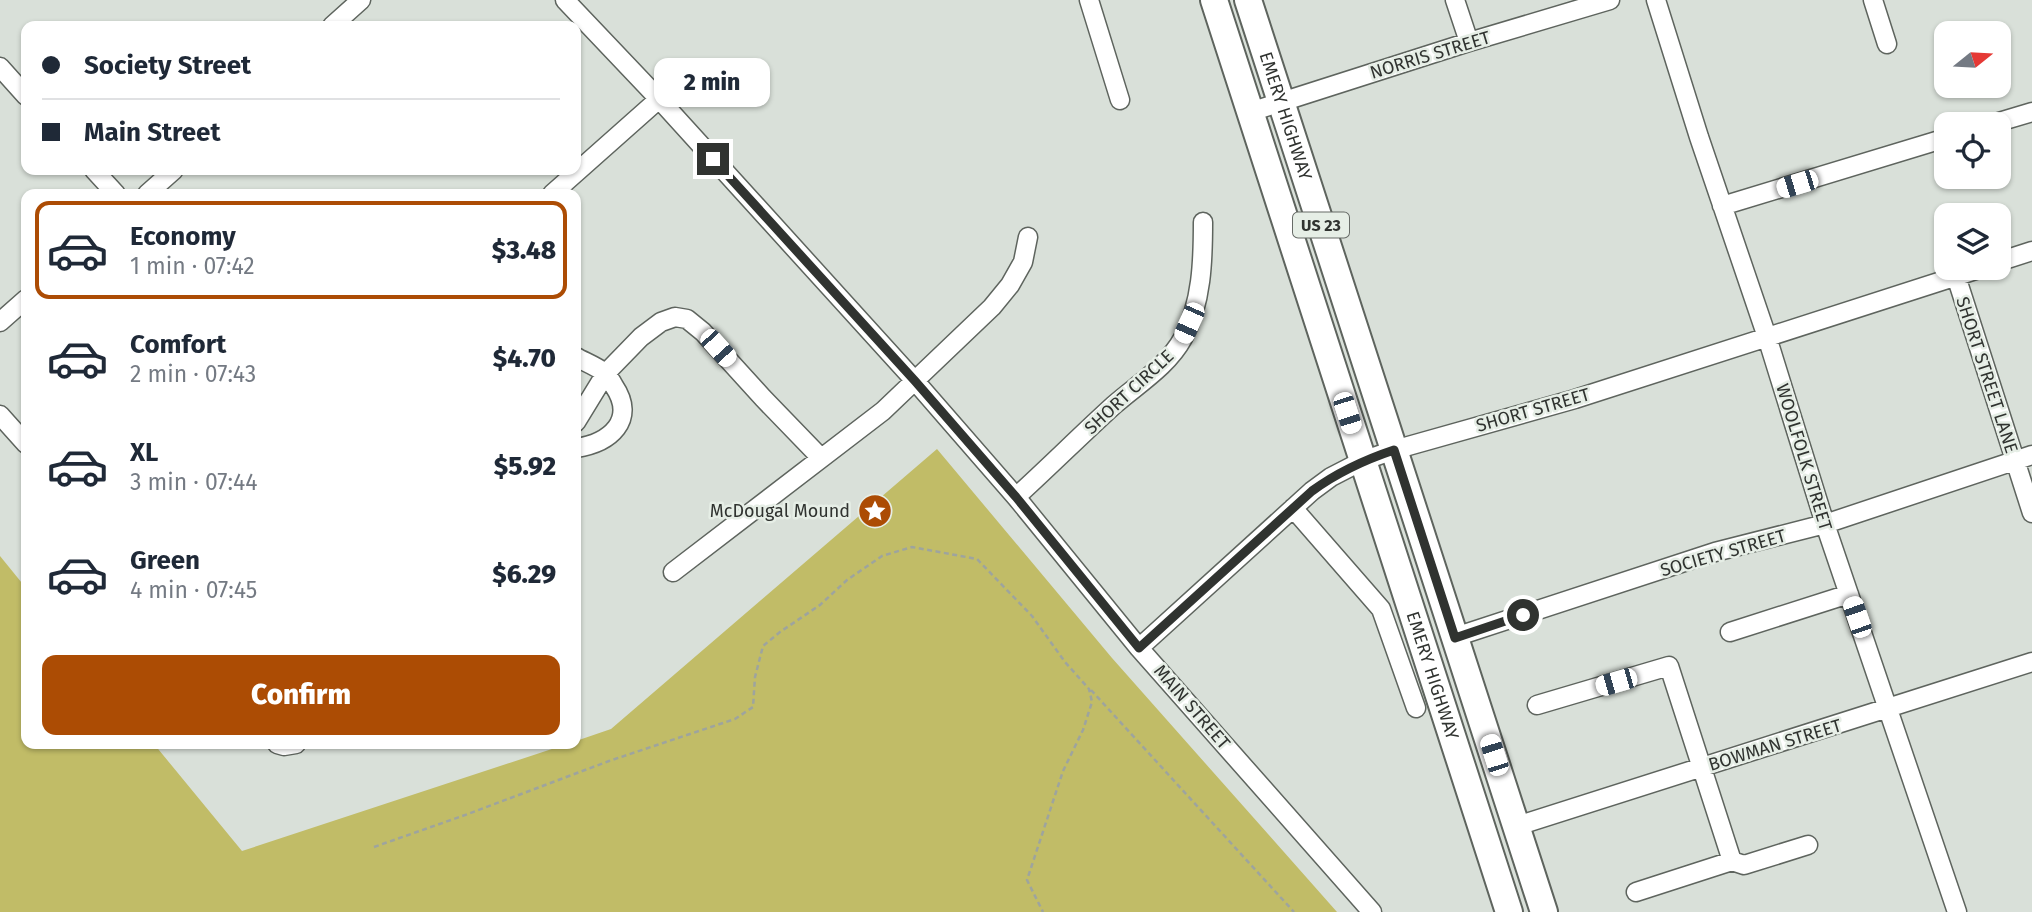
<!DOCTYPE html>
<meta charset="utf-8">
<style>
:root{--surface:#fff;--page:#f2f2f3;--text:#1f2937;--muted:#747a83;--line:#e0e1e3;--accent:#ac4c04}
body{margin:0;font-family:"Fira Sans",sans-serif;background:var(--page);color:var(--text);height:100vh;display:flex;flex-direction:column;font-size:26px;white-space:nowrap}
*{box-sizing:border-box;margin:0}
p{font-size:23px;color:var(--muted)}
.icon{flex:none;width:38px;height:38px;fill:none;stroke:currentColor;stroke-width:2;stroke-linecap:round;stroke-linejoin:round}
.map{position:relative;flex:1;overflow:hidden}
.side{position:absolute;left:21px;top:189px;width:560px;height:560px;display:flex;flex-direction:column;background:var(--surface);border-radius:14px;box-shadow:0 2px 5px #0004}
.side>*{flex:none}
.guide{position:absolute;left:21px;top:21px;width:560px;height:154px;border-radius:14px;box-shadow:0 2px 5px #0004;display:grid;align-content:center;height:154px;padding:0 21px;background:var(--surface)}
.needle{width:46px;rotate:72deg}
.controls{position:absolute;left:1934px;top:21px;display:grid;gap:14px}
.controls a{display:grid;place-items:center;width:77px;height:77px;border-radius:14px;background:var(--surface);box-shadow:0 2px 5px #0004;font-size:35px}
.end{position:absolute;width:32px;height:32px;margin:-16px;border:9px solid #303330;background:#fff;box-shadow:0 0 0 4px #fff}
.from{border-radius:50%}
.bubble{position:absolute;height:49px;border-radius:14px;background:var(--surface);box-shadow:0 2px 5px #0004;font-size:23px;font-weight:800;line-height:49px;text-align:center}
.car{position:absolute;width:21px;height:42px;margin:-21px -10px;border-radius:9px;box-shadow:0 0 5px 2px #0007;background:linear-gradient(#fff 24%,#345 0 40%,#fff 0 76%,#345 0 86%,#fff 0)}
.guide b{display:flex;align-items:center;gap:24px;height:66px;font-size:26px}
.guide b+b{border-top:2px solid var(--line)}
.guide i{width:18px;height:18px;background:var(--text)}
ul{padding:12px 0 0;list-style:none}
li{display:flex;align-items:center;gap:21px;height:98px;margin:0 14px 10px;padding:0 7px;border:4px solid transparent;border-radius:14px}
li div{flex:1}
li b{display:block;font-size:26px}
li em{font-style:normal;font-weight:800}
li.active{border-color:var(--accent)}
li>.icon{width:63px;height:63px;stroke-width:1.5}
.button{display:flex;gap:14px;margin-top:auto;padding:14px 21px}
.button a{flex:1;height:80px;border-radius:14px;background:var(--accent);color:#fff;font-size:28px;font-weight:800;line-height:80px;text-align:center}
.map>svg:first-child{display:block}
.green{fill:#c1bc67}
.lines{fill:none;stroke-linecap:round;stroke-linejoin:round}
.minor-casing{stroke:#5e645e;stroke-width:21}
.highway-casing{stroke:#5e645e;stroke-width:30}
.path{stroke:#9ea49e;stroke-width:2.5;stroke-dasharray:5 3.5;stroke-linecap:butt}
.minor{stroke:#fff;stroke-width:18}
.highway{stroke:#fff;stroke-width:26}
.route{stroke:#303330;stroke-width:9}
.labels{text-anchor:middle;dominant-baseline:central;stroke-width:5;stroke-linejoin:round;paint-order:stroke}
.shield{fill:#e6eee6;stroke:#676b67;stroke-width:2}
.shield-label{font-size:16px;font-weight:bold;fill:#303330}
.street-label{font-size:18px;fill:#303330;stroke:#e6eee6}
.poi-label{font-size:18px;fill:#303330;stroke:#e6eee6;text-anchor:end}
</style>
<div class="map">
<svg width="2032" height="912" viewBox="0 0 2032 912">
<rect width="100%" height="100%" fill="#d9e0d9"/>
<path class="green" d="M937 449 1112 658 1337 912H0V556L26 588V744H154L242 851 567 744H576V741L611 729Z"/>
<g class="lines">
<g class="minor-casing">
<path id="minor" d="M565 0 659 99 915 381 1016 497 1139 648 1372 912
M1089 0 1120 100
M1455 0 1469 42
M1656 0 1699 137 1767 337 1825 524 1957 912
M1873 0 1887 44
M332 26 361 0
M0 67 26 96
M1250 112 1469 42 1610 0
M1992 124 2032 112
M94 170 116 194
M147 194 174 170
M552 194 659 99
M1722 206 1946 138
M1998 262 2032 251
M1956 276 2032 513
M0 322 26 299
M576 357C585 362 596 366 605 373 609 376 611 381 614 386 637 420 610 443 576 448
M0 415 26 444
M576 422 606 373 641 337 661 322 675 317 687 319 703 332 763 398 821 458
M1016 497C1049 467 1081 435 1114 405 1138 384 1168 366 1183 338 1202 303 1203 260 1203 222
M1293 508 1381 609 1416 708
M673 572 883 411 992 307 1010 285 1023 262 1028 237
M1730 632 1849 594
M1455 637 1715 552 1825 524 2032 455
M1139 648 1312 491 1331 477 1362 461 1394 450 1575 399 1982 268
M1537 705 1669 666 1732 861 1744 865 1808 845
M277 744 284 746 296 744
M1517 826 2032 662
M1636 892 1732 861"/>
</g>
<g class="highway-casing">
<g id="highway">
<path id="s1" d="M1214 0 1509 912"/>
<path id="s2" d="M1248 0 1544 912"/>
</g>
</g>
<path class="path" d="M1091 690 1294 912
M374 847 468 814 609 761 735 719 753 707 755 677 763 646 780 632 820 605 847 580 882 556 912 547 977 559 1032 616 1065 662 1089 689 1092 702 1083 730 1063 771 1027 880 1043 912"/>
<use href="#minor" class="minor"/>
<use href="#highway" class="highway"/>
</g>
<g class="lines">
<path class="route" d="M713 159 915 381 1016 497 1139 648 1312 491C1338 472 1364 460 1394 450L1455 638 1523 615"/>
</g>
<defs>
<g id="sight-disc" transform="scale(1.75)"><circle r="9.5" fill="#ac4c04" stroke="#e6eee6"/><path d="M0-6L1.8-2.2L6-1.7L2.9 1.2L3.7 5.4L0 3.3L-3.7 5.4L-2.9 1.2L-6-1.7L-1.8-2.2Z" fill="#fff"/></g>
</defs>
<g fill-rule="evenodd">
<use href="#sight-disc" x="875" y="511"/>
</g>
<g class="labels">
<rect class="shield" x="1293" y="212.5" width="56" height="25" rx="5"/>
<g class="shield-label">
<text x="1321" y="225">US 23</text>
</g>
<g class="street-label">
<text transform="translate(1430 55) rotate(-17)">NORRIS STREET</text>
<text stroke="none"><textPath href="#s2" startOffset="122">EMERY HIGHWAY</textPath></text>
<text transform="translate(1987 375) rotate(72)">SHORT STREET LANE</text>
<text transform="translate(1129 392) rotate(-43)">SHORT CIRCLE</text>
<text transform="translate(1533 410) rotate(-16)">SHORT STREET</text>
<text transform="translate(1804 457) rotate(73)">WOOLFOLK STREET</text>
<text transform="translate(1723 553) rotate(-16)">SOCIETY STREET</text>
<text stroke="none"><textPath href="#s1" startOffset="710">EMERY HIGHWAY</textPath></text>
<text transform="translate(1192 707) rotate(49)">MAIN STREET</text>
<text transform="translate(1775 745) rotate(-17)">BOWMAN STREET</text>
</g>
<g class="poi-label">
<text x="850" y="511">McDougal Mound</text>
</g>
</g>
</svg>
<div class="controls">
<a><svg class="needle" viewBox="-14 -14 28 28"><path d="M0-13l5 13h-10z" fill="#e53935"/><path d="M0 13l5-13h-10z" fill="#747a83"/></svg></a>
<a><svg class="icon" aria-label="locate" viewBox="0 0 24 24"><circle cx="12" cy="12" r="6"/><path d="M12 2v4M12 18v4M2 12h4M18 12h4"/></svg></a>
<a><svg class="icon" aria-label="layers" viewBox="0 0 24 24"><path d="M12 4l9 5-9 5-9-5zM3 14l9 5 9-5"/></svg></a>
</div>
<i class="end from" style="left:1523px;top:615px"></i>
<i class="end" style="left:713px;top:159px"></i>
<div class="bubble" style="left:654px;top:58px;width:116px">2 min</div>
<i class="car" style="left:1797px;top:184px;rotate:253deg"></i>
<i class="car" style="left:1189px;top:323px;rotate:204deg"></i>
<i class="car" style="left:718px;top:348px;rotate:138deg"></i>
<i class="car" style="left:1347px;top:413px;rotate:162deg"></i>
<i class="car" style="left:1857px;top:617px;rotate:341deg"></i>
<i class="car" style="left:1616px;top:682px;rotate:254deg"></i>
<i class="car" style="left:1494px;top:755px;rotate:342deg"></i>
<div class="guide">
<b><i class="from"></i>Society Street</b>
<b><i></i>Main Street</b>
</div>
<section class="side">
<ul>
<li class="active"><svg class="icon" aria-label="car" viewBox="0 0 24 24"><path d="M5 17H2v-5l4-1 3-4h7l3 4 3 1v5h-3M9 17h6M6 11h13"/><circle cx="7" cy="17" r="2"/><circle cx="17" cy="17" r="2"/></svg><div><b>Economy</b><p>1 min · 07:42</p></div><em>$3.48</em></li>
<li><svg class="icon" aria-label="car" viewBox="0 0 24 24"><path d="M5 17H2v-5l4-1 3-4h7l3 4 3 1v5h-3M9 17h6M6 11h13"/><circle cx="7" cy="17" r="2"/><circle cx="17" cy="17" r="2"/></svg><div><b>Comfort</b><p>2 min · 07:43</p></div><em>$4.70</em></li>
<li><svg class="icon" aria-label="car" viewBox="0 0 24 24"><path d="M5 17H2v-5l4-1 3-4h7l3 4 3 1v5h-3M9 17h6M6 11h13"/><circle cx="7" cy="17" r="2"/><circle cx="17" cy="17" r="2"/></svg><div><b>XL</b><p>3 min · 07:44</p></div><em>$5.92</em></li>
<li><svg class="icon" aria-label="car" viewBox="0 0 24 24"><path d="M5 17H2v-5l4-1 3-4h7l3 4 3 1v5h-3M9 17h6M6 11h13"/><circle cx="7" cy="17" r="2"/><circle cx="17" cy="17" r="2"/></svg><div><b>Green</b><p>4 min · 07:45</p></div><em>$6.29</em></li>
</ul>
<div class="button"><a>Confirm</a></div>
</section>
</div>
